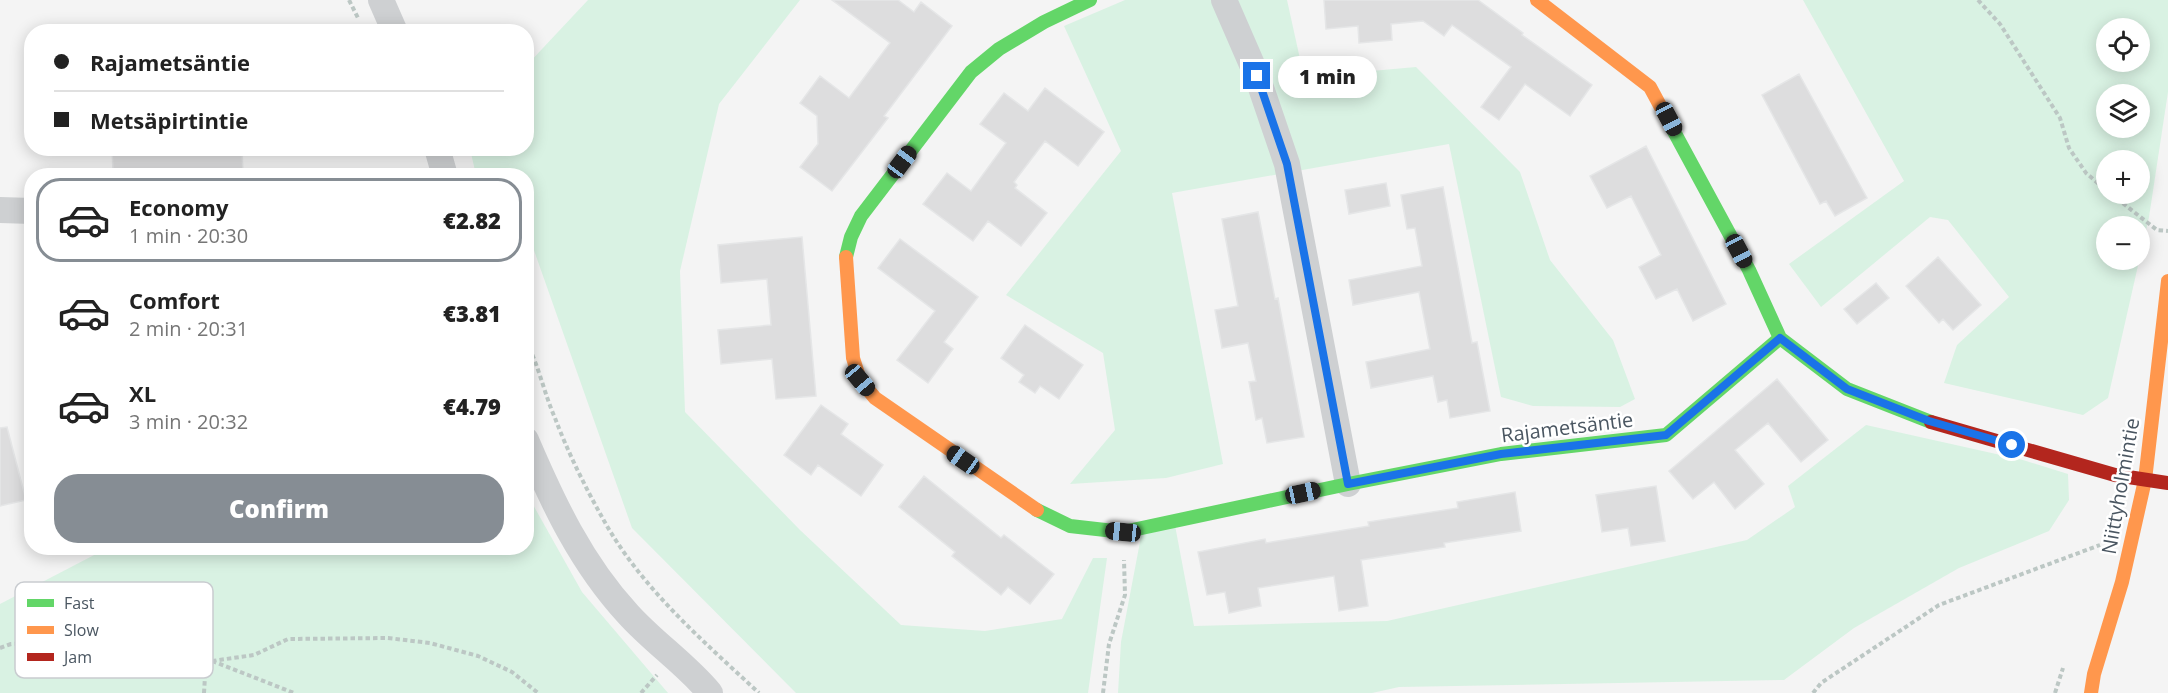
<!DOCTYPE html>
<meta charset="utf-8">
<style>
:root{--surface:#fff;--page:#f6f6f6;--text:#222;--muted:#767676;--line:#e0e0e0;--accent:#868d94}
body{margin:0;font-family:"Open Sans",sans-serif;background:var(--page);color:var(--text);height:100vh;display:flex;flex-direction:column;font-size:22px;white-space:nowrap}
*{box-sizing:border-box;margin:0}
p{font-size:20px;color:var(--muted)}
.icon{flex:none;width:33px;height:33px;fill:none;stroke:currentColor;stroke-width:2;stroke-linecap:round;stroke-linejoin:round}
.map{position:relative;flex:1;overflow:hidden}
.drawer{position:absolute;left:24px;top:168px;width:510px;height:387px;display:flex;flex-direction:column;background:var(--surface);border-radius:24px;box-shadow:0 3px 15px #0003}
.drawer>*{flex:none}
.banner{position:absolute;left:24px;top:24px;width:510px;height:132px;border-radius:24px;box-shadow:0 3px 15px #0003;display:grid;align-content:center;height:132px;padding:0 30px;background:var(--surface)}
.controls{position:absolute;left:2096px;top:18px;display:grid;gap:12px}
.controls a{display:grid;place-items:center;width:54px;height:54px;border-radius:50%;background:var(--surface);box-shadow:0 3px 15px #0003;font-size:30px}
.end{position:absolute;width:27px;height:27px;margin:-14px;border:8px solid #1a73e8;background:#fff;box-shadow:0 0 0 3px #fff}
.from{border-radius:50%}
.bubble{position:absolute;height:42px;border-radius:21px;background:var(--surface);box-shadow:0 3px 15px #0003;font-size:20px;font-weight:800;line-height:42px;text-align:center}
.car{position:absolute;width:18px;height:36px;margin:-18px -9px;border-radius:8px;box-shadow:0 0 4px 2px #0007;background:linear-gradient(#222 24%,#8ab4d8 0 40%,#222 0 76%,#8ab4d8 0 86%,#222 0)}
.banner b{display:flex;align-items:center;gap:21px;height:57px;font-size:22px}
.banner b+b{border-top:2px solid var(--line)}
.banner i{width:15px;height:15px;background:var(--text)}
ul{padding:10px 0 0;list-style:none}
li{display:flex;align-items:center;gap:18px;height:84px;margin:0 12px 9px;padding:0 18px;border:3px solid transparent;border-radius:24px}
li div{flex:1}
li b{display:block;font-size:22px}
li em{font-style:normal;font-weight:800}
li.active{border-color:var(--accent)}
li>.icon{width:54px;height:54px;stroke-width:1.5}
.cta{display:flex;gap:12px;margin-top:auto;padding:12px 30px}
.cta a{flex:1;height:69px;border-radius:24px;background:var(--accent);color:#fff;font-size:24px;font-weight:800;line-height:69px;text-align:center}
.map>svg:first-child{display:block}
.green{fill:#d9f2e3;fill-rule:evenodd}
.building{fill:#ddddde;stroke:#e5e6e7;stroke-width:1.5}
.lines{fill:none;stroke-linecap:round;stroke-linejoin:round}
.path{stroke:#bcc7c4;stroke-width:4;stroke-dasharray:4.5 3;stroke-linecap:butt}
.street{stroke:#ced0d2;stroke-width:26}
.fast{stroke:#63d668;stroke-width:14}
.slow{stroke:#ff974d;stroke-width:14}
.jam{stroke:#b3261e;stroke-width:14}
.route{stroke:#1a73e8;stroke-width:8}
.labels{text-anchor:middle;dominant-baseline:central;stroke-width:5;stroke-linejoin:round;paint-order:stroke}
.street-label{font-size:20px;fill:#4a5661;stroke:#fff}
.key{fill:#fff;stroke:#c9ccd0;stroke-width:1.5}
.key-label{font-size:16px;fill:#4a5661}
</style>
<div class="map">
<svg width="2168" height="693" viewBox="0 0 2168 693">
<rect width="100%" height="100%" fill="#f4f4f4"/>
<path class="green" d="M588 0H800L719 104 680 271 685 412 800 530 901 625 985 631 1062 619 1093 558H1107L1088 693H796L632 528 530 239 527 238 526 176 476 175 470 149 526 148 527 65Z
M1125 0H1287L1304 77 1416 67 1520 172 1550 260 1613 340 1635 399 1620 407 1533 406 1501 397 1449 144 1172 193 1223 464 1166 478 1070 484 1115 430 1103 353 1006 295 1121 151 1064 26Z
M1803 0H2168V92L2149 217 2108 398 2083 415 1944 383 1957 345 2009 297 1948 220 1930 217 1821 307 1789 264 1904 181ZM2106 28H2139V62H2106ZM2106 94H2139V128H2106ZM2106 160H2139V194H2106ZM2106 226H2139V260H2106Z
M1866 425 2023 460 2068 474 2069 500 2049 531 1959 568 1854 628 1784 680 1399 687 1372 693H1118L1121 642 1143 526 1174 520 1194 626 1387 621 1747 540 1795 507 1788 486Z
M527 494 582 592 668 693H0V604L98 553 138 548H526Z"/>
<path class="building" d="M832 0H898L914 12 921 2 952 26 884 116 888 118 832 191 800 167 818 144 817 116 800 103 820 76 849 98 890 43Z
M1324 0H1478L1523 33 1522 35 1592 85 1570 116 1525 84 1499 120 1481 107 1511 67 1452 25 1444 36 1423 21 1391 24 1392 40 1359 43 1358 26 1326 29Z
M1799 74 1867 198 1835 216 1826 201 1820 204 1762 95Z
M1045 88 1104 132 1078 166 1045 141 1014 182 1017 185 1015 188 1047 213 1021 246 988 221 973 241 923 204 947 173 971 191 1006 143 980 124 1004 93 1028 111Z
M1646 146 1726 304 1693 321 1677 289 1656 299 1639 267 1661 255 1631 196 1607 208 1590 176Z
M112 148H242L243 176H171V170L113 171Z
M1386 183 1390 206 1349 214 1345 190Z
M1443 187 1472 343 1477 342 1490 411 1450 418 1447 400 1438 402 1433 376 1371 388 1366 362 1430 349 1419 292 1353 305 1349 280 1422 266 1415 228 1407 229 1401 195Z
M1258 212 1275 299 1278 298 1304 437 1267 443 1262 418 1256 420 1249 382 1256 381 1248 343 1222 348 1215 310 1238 306 1222 219Z
M802 237 816 396 776 399 772 359 721 364 718 330 771 325 767 279 721 283 718 245Z
M900 239 978 297 944 342 953 349 928 383 897 360 935 311 878 268Z
M1938 257 1981 305 1953 330 1943 319 1939 323 1906 286Z
M1876 283 1889 298 1857 324 1844 309Z
M1025 325 1083 365 1059 399 1040 386 1035 393 1019 382 1024 375 1001 358Z
M1777 379 1828 440 1801 462 1768 423 1735 450 1764 484 1735 509 1714 482 1693 499 1669 471Z
M821 405 848 424 841 434 883 465 861 496 818 465 811 475 784 455Z
M7 427 26 500 0 506V428Z
M924 476 1001 538 1004 535 1054 574 1030 604 1008 587 1001 595 952 556 955 552 899 507Z
M1656 486 1665 541 1631 546 1628 528 1602 532 1596 495Z
M1515 492 1521 531 1444 543 1445 547 1361 560 1368 606 1339 611 1334 576 1258 588 1261 606 1229 613 1225 592 1207 595 1198 552 1265 539 1266 543 1369 526 1368 522 1458 508 1457 502Z"/>
<g class="lines">
<path class="path" d="M349 0 359 20
M1978 0 2000 24 2060 118 2069 148 2086 173 2106 190
M2111 194 2157 230 2168 231
M526 341C539 366 544 393 555 418 567 450 585 487 602 517 639 586 702 640 759 693
M0 648 11 644 151 637 294 693
M212 661 254 655 288 639 388 638 430 643 478 656 512 672 538 693
M204 693 206 659
M641 693 657 675
M1103 693 1109 644 1125 595 1124 560
M1813 693 1821 683 1939 605 2100 545
M2055 693 2063 668"/>
<path class="street" d="M381 0 395 32
M1224 0 1257 76 1287 164 1348 484
M437 148 445 176
M0 210 32 211
M526 440C553 503 581 563 628 614 653 642 686 664 710 693"/>
<path class="fast" d="M1671 126 1749 270 1780 338 1847 389 1931 422
M846 257 851 237 861 216 971 72 999 49 1044 22 1090 0
M1037 510 1070 526 1123 532 1348 484 1501 454 1666 435 1780 338"/>
<path class="slow" d="M1537 0 1650 87 1671 126
M846 257 853 358 860 380 875 398 1037 510
M2091 693 2094 674 2122 582 2145 480 2168 281"/>
<path class="jam" d="M1931 422 2115 475 2168 483"/>
</g>
<g class="lines">
<path class="route" d="M1257 76 1287 164 1348 484 1501 454 1666 435 1780 338 1847 389 1929 421 2012 445"/>
</g>
<g class="labels">
<g class="street-label">
<text transform="translate(1567 427) rotate(-7)">Rajametsäntie</text>
<text transform="translate(2120 486) rotate(-80)">Niittyholmintie</text>
</g>
</g>
<rect x="15" y="582" width="198" height="96" rx="9" class="key"/>
<rect x="27" y="599" width="27" height="8" fill="#63d668"/>
<rect x="27" y="626" width="27" height="8" fill="#ff974d"/>
<rect x="27" y="653" width="27" height="8" fill="#b3261e"/>
<g class="key-label">
<text x="64" y="609">Fast</text>
<text x="64" y="636">Slow</text>
<text x="64" y="663">Jam</text>
</g>
</svg>
<div class="controls">
<a><svg class="icon" aria-label="locate" viewBox="0 0 24 24"><circle cx="12" cy="12" r="6"/><path d="M12 2v4M12 18v4M2 12h4M18 12h4"/></svg></a>
<a><svg class="icon" aria-label="layers" viewBox="0 0 24 24"><path d="M12 4l9 5-9 5-9-5zM3 14l9 5 9-5"/></svg></a>
<a>+</a>
<a>−</a>
</div>
<i class="end from" style="left:2012px;top:445px"></i>
<i class="end" style="left:1257px;top:76px"></i>
<div class="bubble" style="left:1278px;top:56px;width:99px">1 min</div>
<i class="car" style="left:1669px;top:119px;rotate:152deg"></i>
<i class="car" style="left:902px;top:162px;rotate:37deg"></i>
<i class="car" style="left:1739px;top:251px;rotate:152deg"></i>
<i class="car" style="left:860px;top:380px;rotate:140deg"></i>
<i class="car" style="left:963px;top:460px;rotate:305deg"></i>
<i class="car" style="left:1303px;top:493px;rotate:78deg"></i>
<i class="car" style="left:1123px;top:532px;rotate:276deg"></i>
<div class="banner">
<b><i class="from"></i>Rajametsäntie</b>
<b><i></i>Metsäpirtintie</b>
</div>
<section class="drawer">
<ul>
<li class="active"><svg class="icon" aria-label="car" viewBox="0 0 24 24"><path d="M5 17H2v-5l4-1 3-4h7l3 4 3 1v5h-3M9 17h6M6 11h13"/><circle cx="7" cy="17" r="2"/><circle cx="17" cy="17" r="2"/></svg><div><b>Economy</b><p>1 min · 20:30</p></div><em>€2.82</em></li>
<li><svg class="icon" aria-label="car" viewBox="0 0 24 24"><path d="M5 17H2v-5l4-1 3-4h7l3 4 3 1v5h-3M9 17h6M6 11h13"/><circle cx="7" cy="17" r="2"/><circle cx="17" cy="17" r="2"/></svg><div><b>Comfort</b><p>2 min · 20:31</p></div><em>€3.81</em></li>
<li><svg class="icon" aria-label="car" viewBox="0 0 24 24"><path d="M5 17H2v-5l4-1 3-4h7l3 4 3 1v5h-3M9 17h6M6 11h13"/><circle cx="7" cy="17" r="2"/><circle cx="17" cy="17" r="2"/></svg><div><b>XL</b><p>3 min · 20:32</p></div><em>€4.79</em></li>
</ul>
<div class="cta"><a>Confirm</a></div>
</section>
</div>
